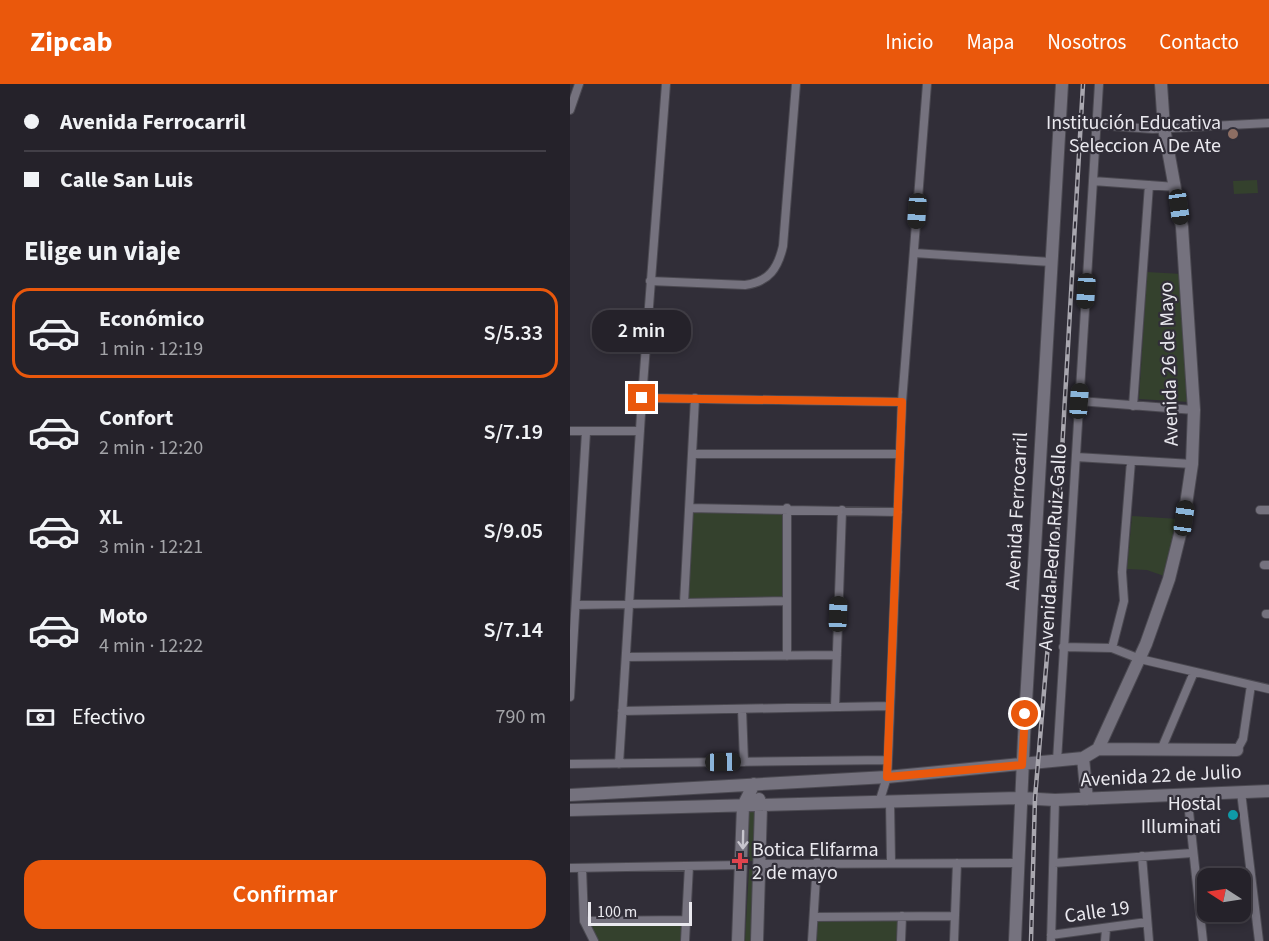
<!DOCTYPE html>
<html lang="es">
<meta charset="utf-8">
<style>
:root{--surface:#25222a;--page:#2d2a32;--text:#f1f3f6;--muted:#a3a4a8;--line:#423f47;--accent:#ea580c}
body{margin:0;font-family:"Source Sans 3",sans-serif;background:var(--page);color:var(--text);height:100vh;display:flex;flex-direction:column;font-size:22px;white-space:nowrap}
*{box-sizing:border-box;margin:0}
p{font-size:20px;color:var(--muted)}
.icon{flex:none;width:33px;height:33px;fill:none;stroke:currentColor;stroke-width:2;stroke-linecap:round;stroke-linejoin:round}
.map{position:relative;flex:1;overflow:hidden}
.panel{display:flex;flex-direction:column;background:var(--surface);width:570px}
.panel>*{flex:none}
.top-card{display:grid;align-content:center;height:132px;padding:0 24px;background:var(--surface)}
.needle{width:39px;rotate:282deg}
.fabs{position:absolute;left:627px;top:784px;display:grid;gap:12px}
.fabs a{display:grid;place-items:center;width:54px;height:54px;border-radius:12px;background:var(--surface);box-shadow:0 3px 9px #0003,0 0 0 2px var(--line);font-size:30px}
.scale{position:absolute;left:18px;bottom:15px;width:104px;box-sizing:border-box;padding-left:6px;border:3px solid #eae9ef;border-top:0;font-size:16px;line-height:21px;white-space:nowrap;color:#eae9ef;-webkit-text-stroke:4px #312e38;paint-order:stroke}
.end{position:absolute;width:27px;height:27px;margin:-14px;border:8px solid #ea580c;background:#fff;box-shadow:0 0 0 3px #fff}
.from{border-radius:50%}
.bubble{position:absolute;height:42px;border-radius:18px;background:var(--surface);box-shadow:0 3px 9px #0003,0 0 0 2px var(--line);font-size:20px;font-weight:600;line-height:42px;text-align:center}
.car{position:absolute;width:18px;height:36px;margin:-18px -9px;border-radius:8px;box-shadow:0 0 4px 2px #0007;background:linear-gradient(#222 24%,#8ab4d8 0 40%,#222 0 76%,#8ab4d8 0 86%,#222 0)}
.top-card b{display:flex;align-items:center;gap:21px;height:57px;font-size:22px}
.top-card b+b{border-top:2px solid var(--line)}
.top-card i{width:15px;height:15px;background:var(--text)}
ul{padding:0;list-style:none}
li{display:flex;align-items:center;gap:18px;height:90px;margin:0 12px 9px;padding:0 12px;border:3px solid transparent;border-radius:18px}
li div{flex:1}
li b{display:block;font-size:22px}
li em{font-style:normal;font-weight:600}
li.selected{border-color:var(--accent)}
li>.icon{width:54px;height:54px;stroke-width:1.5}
h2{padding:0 24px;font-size:27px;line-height:72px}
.pay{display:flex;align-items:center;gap:15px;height:66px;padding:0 24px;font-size:22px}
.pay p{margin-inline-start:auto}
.action{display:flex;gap:12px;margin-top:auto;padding:12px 24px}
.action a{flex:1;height:69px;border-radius:18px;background:var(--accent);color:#fff;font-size:24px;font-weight:600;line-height:69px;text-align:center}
header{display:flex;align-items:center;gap:36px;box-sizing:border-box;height:84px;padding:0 30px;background:var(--accent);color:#fff}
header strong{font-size:28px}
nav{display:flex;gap:33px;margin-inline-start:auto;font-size:21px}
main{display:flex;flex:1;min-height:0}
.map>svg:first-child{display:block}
.green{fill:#34412d}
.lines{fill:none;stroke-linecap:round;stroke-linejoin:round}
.street-casing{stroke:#4b4951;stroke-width:10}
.secondary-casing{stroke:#4b4951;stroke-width:14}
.street{stroke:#75727e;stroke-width:8}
.secondary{stroke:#75727e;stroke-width:12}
.rail-casing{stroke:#a9a7af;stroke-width:4.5}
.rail{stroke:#312e38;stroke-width:2;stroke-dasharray:7;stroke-linecap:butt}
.oneway{stroke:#c7c5cd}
.route{stroke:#ea580c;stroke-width:8}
.education-dot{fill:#8d6e63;stroke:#312e38;stroke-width:2}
.culture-dot{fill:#0f9aa8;stroke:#312e38;stroke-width:2}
.health-dot{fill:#e0444e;stroke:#312e38;stroke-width:2}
.labels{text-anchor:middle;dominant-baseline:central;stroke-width:4.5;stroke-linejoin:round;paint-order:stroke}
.poi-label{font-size:20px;fill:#eae9ef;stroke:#312e38;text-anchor:end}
.street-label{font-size:20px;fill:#eae9ef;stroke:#312e38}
</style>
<header>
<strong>Zipcab</strong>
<nav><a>Inicio</a><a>Mapa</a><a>Nosotros</a><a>Contacto</a></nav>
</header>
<main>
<section class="panel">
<div class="top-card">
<b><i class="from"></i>Avenida Ferrocarril</b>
<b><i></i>Calle San Luis</b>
</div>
<h2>Elige un viaje</h2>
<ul>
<li class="selected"><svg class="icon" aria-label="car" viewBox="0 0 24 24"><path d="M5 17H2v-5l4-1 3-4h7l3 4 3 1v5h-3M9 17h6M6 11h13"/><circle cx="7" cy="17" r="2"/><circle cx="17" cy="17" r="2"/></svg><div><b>Económico</b><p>1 min · 12:19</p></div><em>S/5.33</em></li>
<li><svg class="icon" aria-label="car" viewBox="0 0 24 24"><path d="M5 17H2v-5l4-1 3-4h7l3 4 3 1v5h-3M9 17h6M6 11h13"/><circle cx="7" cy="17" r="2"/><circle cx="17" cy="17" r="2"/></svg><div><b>Confort</b><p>2 min · 12:20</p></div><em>S/7.19</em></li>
<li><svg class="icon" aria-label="car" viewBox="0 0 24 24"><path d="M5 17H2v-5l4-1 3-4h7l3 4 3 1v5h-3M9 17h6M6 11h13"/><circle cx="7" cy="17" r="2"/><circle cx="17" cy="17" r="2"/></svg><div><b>XL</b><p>3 min · 12:21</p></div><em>S/9.05</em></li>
<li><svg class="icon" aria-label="car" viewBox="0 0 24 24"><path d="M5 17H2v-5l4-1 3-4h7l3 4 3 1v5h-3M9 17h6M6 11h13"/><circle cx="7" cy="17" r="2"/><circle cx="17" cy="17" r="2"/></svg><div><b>Moto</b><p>4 min · 12:22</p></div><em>S/7.14</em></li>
</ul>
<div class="pay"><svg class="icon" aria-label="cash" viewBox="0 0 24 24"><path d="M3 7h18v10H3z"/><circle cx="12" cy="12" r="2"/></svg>Efectivo<p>790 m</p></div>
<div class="action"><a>Confirmar</a></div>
</section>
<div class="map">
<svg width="699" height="857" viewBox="0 0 699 857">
<rect width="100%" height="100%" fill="#312e38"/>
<path class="green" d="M687 96 688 109 664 110 663 97Z
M577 188 612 190 619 318 569 315Z
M122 427 215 428 213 513 117 515Z
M562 432 609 435 594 492 577 486 557 485Z
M179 727H187V777H179Z
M179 785H188L184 857H175Z
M327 834 328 857H244L245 838 248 836Z
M111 839 114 841 113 857H27L21 842Z"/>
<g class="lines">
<g class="street-casing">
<path id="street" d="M0 26 9 0
M527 41 583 45 699 39
M523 97 606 103
M344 169 481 178
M80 197 175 201C199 198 208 184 213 162L226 0
M72 314 332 318
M509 317 624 326
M563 322 579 101
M0 347H70
M122 370H330
M506 373 622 380
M119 424 328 428
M690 426H699
M694 481H699
M114 519 125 314
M6 521 216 517
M696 530H699
M493 563 542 564 570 575 699 605
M542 564 554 517 552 488 561 377
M217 572V424
M56 573 267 571
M0 613 16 348
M265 623 272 426
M172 625 174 678
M52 627 320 622
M591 666 624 588
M667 666 673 655 681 601
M487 677 529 0
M0 680 318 676
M49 680 72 314 96 0
M671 708 689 857
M617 709 633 857
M320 718 321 778
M309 719 317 693 318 676 332 318 357 0
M572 772 579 857
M484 779 622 769
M191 780 449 779
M0 784 172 781
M12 784 14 837 24 857
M244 833 385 832
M14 837 116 836
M481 851 577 838
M115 857 119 782
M242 857 247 778
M331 857 332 832
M384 857 387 779
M481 857 485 716
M535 857 536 845"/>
</g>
<g class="secondary-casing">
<path id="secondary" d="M528 665 667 666
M513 674 517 715
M0 711 317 693 513 674 528 665 576 560 599 495 614 434 622 380 624 326 612 143 594 44 591 0
M0 726 451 714 485 716 699 707
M168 857 173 722 184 700
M187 857 191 722 189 715
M445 857 454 653 492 0"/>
</g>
<use href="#street" class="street"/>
<use href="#secondary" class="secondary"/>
<g class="rail-casing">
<path id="rail" d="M461 857 465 714 487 454 513 0"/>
</g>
<use href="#rail" class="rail"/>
</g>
<defs><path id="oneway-shaft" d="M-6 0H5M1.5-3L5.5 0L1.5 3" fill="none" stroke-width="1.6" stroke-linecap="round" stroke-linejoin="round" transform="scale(1.5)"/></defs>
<use class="oneway" href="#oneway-shaft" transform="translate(173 756) rotate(91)"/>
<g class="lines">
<path class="route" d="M72 314 332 318 317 693 452 681 455 630"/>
</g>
<circle class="education-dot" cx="663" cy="50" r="6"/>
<circle class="culture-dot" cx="663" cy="731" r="6"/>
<path class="health-dot" d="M167 768h6v6h6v6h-6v6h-6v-6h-6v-6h6z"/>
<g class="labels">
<g class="poi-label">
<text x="651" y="39">Institución Educativa<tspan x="651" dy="23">Seleccion A De Ate</tspan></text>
<text x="651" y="720">Hostal<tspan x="651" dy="23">Illuminati</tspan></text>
<text x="182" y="766" text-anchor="start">Botica Elifarma<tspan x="182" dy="23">2 de mayo</tspan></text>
</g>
<g class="street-label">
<text transform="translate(599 280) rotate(-92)">Avenida 26 de Mayo</text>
<text transform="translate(447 427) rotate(-87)">Avenida Ferrocarril</text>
<text transform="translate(483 463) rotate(-86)">Avenida Pedro Ruiz Gallo</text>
<text transform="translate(591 692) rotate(-3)">Avenida 22 de Julio</text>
<text transform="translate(527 828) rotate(-8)">Calle 19</text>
</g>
</g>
</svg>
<div class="fabs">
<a><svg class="needle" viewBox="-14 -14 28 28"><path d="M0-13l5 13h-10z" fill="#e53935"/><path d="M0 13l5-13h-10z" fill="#a3a4a8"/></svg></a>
</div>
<div class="scale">100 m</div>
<i class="end from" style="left:455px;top:630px"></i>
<i class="end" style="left:72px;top:314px"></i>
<div class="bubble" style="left:22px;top:226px;width:99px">2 min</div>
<i class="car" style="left:609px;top:123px;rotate:172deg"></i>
<i class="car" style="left:347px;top:127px;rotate:184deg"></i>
<i class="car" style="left:516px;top:207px;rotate:184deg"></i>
<i class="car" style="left:509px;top:317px;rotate:4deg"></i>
<i class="car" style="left:614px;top:434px;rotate:8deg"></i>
<i class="car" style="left:268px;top:530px;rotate:2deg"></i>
<i class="car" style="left:153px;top:678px;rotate:89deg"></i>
</div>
</main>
